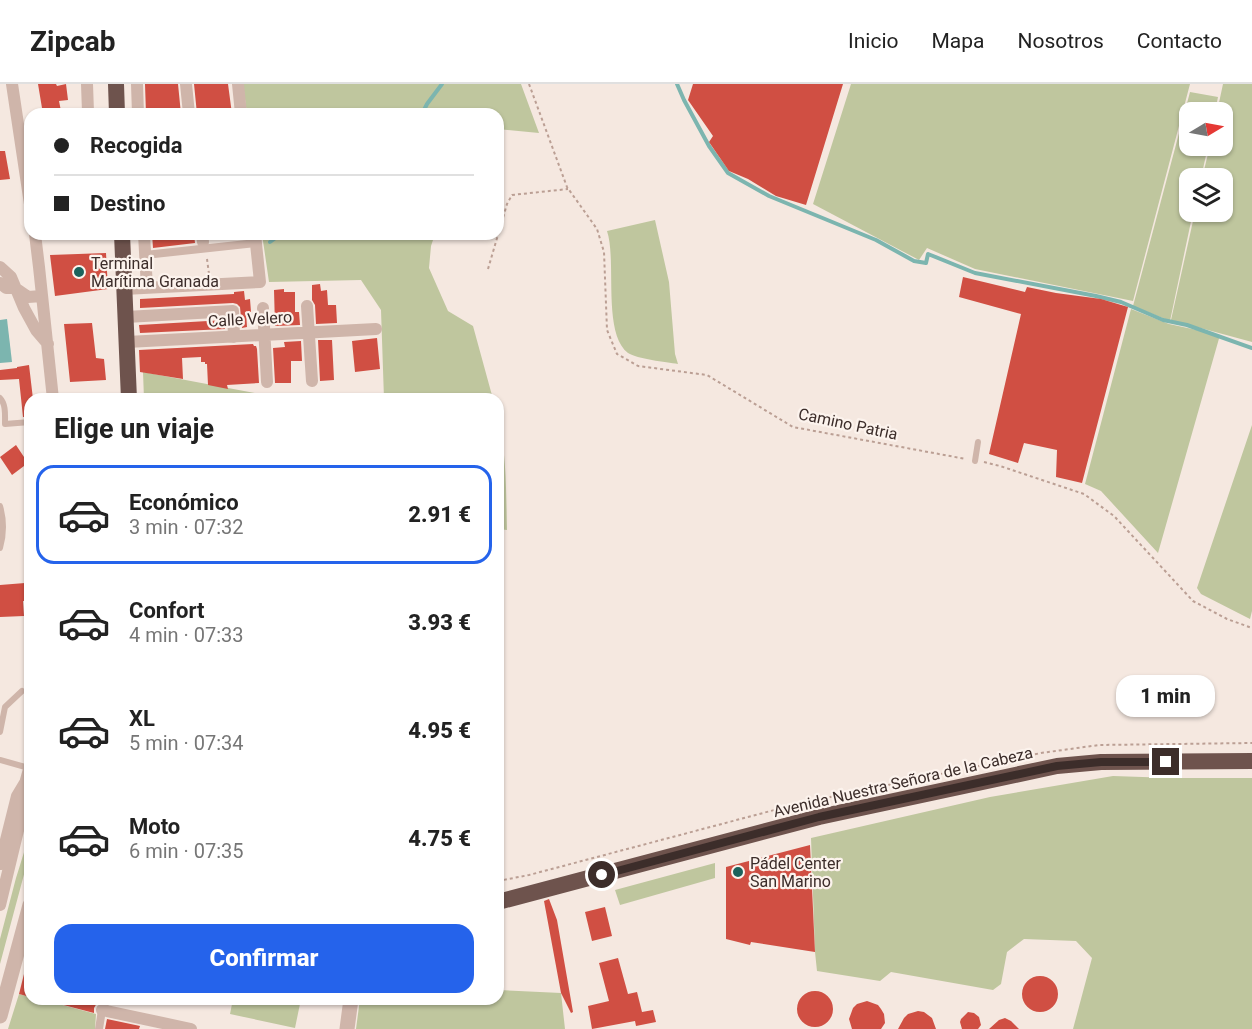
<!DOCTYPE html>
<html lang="es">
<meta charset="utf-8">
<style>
:root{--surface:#fff;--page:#f2f2f2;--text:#222;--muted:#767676;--line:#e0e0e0;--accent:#2563eb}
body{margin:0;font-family:Roboto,sans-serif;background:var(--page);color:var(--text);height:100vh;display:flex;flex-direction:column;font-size:22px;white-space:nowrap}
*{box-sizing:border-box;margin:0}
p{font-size:20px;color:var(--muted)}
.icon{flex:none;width:33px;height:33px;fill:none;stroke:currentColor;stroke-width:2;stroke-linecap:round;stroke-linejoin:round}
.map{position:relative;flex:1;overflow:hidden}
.sheet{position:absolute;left:24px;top:309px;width:480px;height:612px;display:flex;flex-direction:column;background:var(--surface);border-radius:18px;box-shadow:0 2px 4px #0004}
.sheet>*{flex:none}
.banner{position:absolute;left:24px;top:24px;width:480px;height:132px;border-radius:18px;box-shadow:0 2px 4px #0004;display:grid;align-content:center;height:132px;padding:0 30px;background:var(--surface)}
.needle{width:39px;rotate:80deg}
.buttons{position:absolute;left:1179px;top:18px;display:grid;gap:12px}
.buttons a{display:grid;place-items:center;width:54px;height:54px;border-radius:12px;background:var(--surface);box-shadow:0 2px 4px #0004;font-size:30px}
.end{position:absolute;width:27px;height:27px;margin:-14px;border:8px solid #3c2d2a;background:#fff;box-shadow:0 0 0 3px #fff}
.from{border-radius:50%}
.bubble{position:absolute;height:42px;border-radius:18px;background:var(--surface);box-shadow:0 2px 4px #0004;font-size:20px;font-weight:800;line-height:42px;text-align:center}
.banner b{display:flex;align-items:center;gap:21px;height:57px;font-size:22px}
.banner b+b{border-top:2px solid var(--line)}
.banner i{width:15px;height:15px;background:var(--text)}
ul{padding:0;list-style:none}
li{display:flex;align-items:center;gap:18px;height:99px;margin:0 12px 9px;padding:0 18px;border:3px solid transparent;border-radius:18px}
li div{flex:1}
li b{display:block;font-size:22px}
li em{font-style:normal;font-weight:800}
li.active{border-color:var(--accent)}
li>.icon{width:54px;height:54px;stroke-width:1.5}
h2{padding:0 30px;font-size:27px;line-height:72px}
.cta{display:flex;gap:12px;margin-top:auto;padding:12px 30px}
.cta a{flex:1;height:69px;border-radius:18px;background:var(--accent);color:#fff;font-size:24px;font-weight:800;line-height:69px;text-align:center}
header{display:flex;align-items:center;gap:36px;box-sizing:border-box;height:84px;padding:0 30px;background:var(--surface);border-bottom:2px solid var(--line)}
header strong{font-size:28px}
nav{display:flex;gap:33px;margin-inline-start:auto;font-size:21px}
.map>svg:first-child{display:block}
.green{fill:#bfc69e}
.water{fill:#7cb5af}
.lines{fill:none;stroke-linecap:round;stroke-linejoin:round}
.stream{stroke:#7cb5af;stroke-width:4}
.building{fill:#d04f43}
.path{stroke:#bb9f94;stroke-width:2;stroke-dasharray:3 3;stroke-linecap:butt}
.service{stroke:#cfb5aa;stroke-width:6}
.pedestrian{stroke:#cfb5aa;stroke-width:8}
.minor{stroke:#cfb5aa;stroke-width:12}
.tertiary{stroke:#cfb5aa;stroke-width:15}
.trunk{stroke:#6e534d;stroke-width:16}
.route{stroke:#3c2d2a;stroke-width:8}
.poi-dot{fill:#1b625c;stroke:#fcf3ed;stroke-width:2}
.labels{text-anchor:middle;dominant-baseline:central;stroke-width:4.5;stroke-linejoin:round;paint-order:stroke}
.poi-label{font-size:16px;fill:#3c2d2a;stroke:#fcf3ed;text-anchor:start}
.street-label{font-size:16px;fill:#3c2d2a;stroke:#fcf3ed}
</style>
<header>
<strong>Zipcab</strong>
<nav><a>Inicio</a><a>Mapa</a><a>Nosotros</a><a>Contacto</a></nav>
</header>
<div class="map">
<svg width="1252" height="945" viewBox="0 0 1252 945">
<rect width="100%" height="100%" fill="#f5e8e0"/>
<path class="green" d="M243 0H521L539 49 498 45V30H247Z
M851 0H1190L1133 217 975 185 927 164 919 176 813 120Z
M1223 0H1252V258L1171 236 1195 128H1222V94H1202L1210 62H1222V28H1217Z
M1190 8 1218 13 1215 28H1190V62H1208L1201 94H1190V128H1193L1170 237 1133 222Z
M655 136 669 198 675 270 678 280C666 278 637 275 628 269 602 249 617 177 607 147Z
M262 150H435L431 162 429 184 448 227 473 242 493 315H384L381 226 361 196 269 198Z
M1131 225 1169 240 1220 251 1158 469 1101 407 1085 400Z
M143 288 286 315H144Z
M498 335C507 371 506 409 507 446L498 445Z
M1252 341V527L1250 535 1201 510 1197 504Z
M1113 692 1172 694H1252V945H1073L1092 874 1076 857 1024 855 1007 868 1001 900 993 906 891 888 880 897 817 887 815 868 811 754 990 713Z
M30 749V768L0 880V855L16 794Z
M715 779V794L620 821 615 806Z
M498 906 561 909 565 945H356L360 915H498Z
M19 910 30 913V915H40L96 930 95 945H8Z
M233 915H301L295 944 230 930Z"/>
<path class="water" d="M7 235 12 278 0 279V236Z"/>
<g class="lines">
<path class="stream" d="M677 0 684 16 709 62 728 89 769 112 876 156 914 177 926 179 928 170 975 189 1096 212 1121 218 1163 236 1187 241 1252 264
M422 30 427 20 442 0
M270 158 281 150"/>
</g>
<path class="building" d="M38 0H56L57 2 66 0 68 16 59 17 61 27 43 30Z
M145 0H178L181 30H146Z
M194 0H228L232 30H197Z
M693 0H843L806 121 776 112 748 95 729 87 709 58 713 52 688 16Z
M0 67H5L10 95 0 96Z
M152 150H194L195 159 153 164Z
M106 169 108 205 55 212 50 171Z
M963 193 1025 208 1027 203 1056 209 1101 215 1128 223 1082 399 1056 393 1057 366 1024 359 1018 379 989 370 1021 230 959 213Z
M320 200 321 207 327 206 328 221H336L337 239 316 240 315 221 312 216V201Z
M284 205V208H295V228H299L300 241 275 242 274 206Z
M244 207 245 216 250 215 251 228H246L247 243 242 244 240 223 237 220 233 219 140 224V215L234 210V208Z
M225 236V245L140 249 139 241Z
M92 239 96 274 104 275 106 296 70 298 64 240Z
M377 254 380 285 355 288 352 257Z
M318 256H332L334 296 320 297Z
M301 257 302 277H291V299H275L273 264 285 263 284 258Z
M253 260 254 262H256L257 265 259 299 227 301 228 305 208 301 207 280H205V278H201V273L182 274 183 295 140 288 139 266Z
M29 281 33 315H30V333H23L19 295 0 296V286L17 284V283Z
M16 361 28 379 12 391 0 373Z
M25 499 26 517H23L24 532 0 533V501Z
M810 761 815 868 751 858 750 861 726 855V783Z
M549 815 557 836 573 928 571 929 561 909 544 817Z
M605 823 612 852 592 857 585 828Z
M618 874 628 910 637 908 642 928 653 926 656 938 636 942 635 937 592 945 588 922 609 917 599 879Z
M27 878 30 879V913L19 910Z
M1022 910a18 18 0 1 1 36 0a18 18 0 1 1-36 0Z
M797 925a18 18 0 1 1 36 0a18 18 0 1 1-36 0Z
M52 915H98L97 919 94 924V929L52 918Z
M867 917 878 921 881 925 884 930 885 939 881 945H852L849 935 853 924 857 920Z
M918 927 924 928 932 934 936 945H898L904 934 908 930Z
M968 928 974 929 979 933 981 941 978 945H962L960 938 961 935Z
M1005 934 1011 937 1019 945H989L999 936Z
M107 935 140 942 139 945H105Z"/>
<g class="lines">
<path class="path" d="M529 0 567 103 597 145 604 168 607 246 617 270 638 282 707 291 793 343 966 375
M207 175 209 190
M488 185 507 120 512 111 568 105
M984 378 1000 382 1084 410 1114 432 1193 517 1227 535 1252 544
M498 797 529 791 797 720 1041 669 1099 661 1252 659"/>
<path class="service" d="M0 314C6 320 5 331 5 340L30 338
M975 377 978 358
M0 422C4 436 4 450 0 464
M0 648 5 623 22 607
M0 676 29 684"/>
<path class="pedestrian" d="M145 171 256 159
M99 945 102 926 107 915"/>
<path class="minor" d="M12 0 30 120
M137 0 138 30
M186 0 189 30
M238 0 241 30
M86 30 88 28 87 0
M35 150 39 183 53 315
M144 150 147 204
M202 150 203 158
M0 183 11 193 24 224 36 246 48 260
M0 199 6 204H15L28 213 42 212
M124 205 260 198 255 150
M307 222 312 297
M263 224 267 298
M126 233 233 227 234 253
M127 258 376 245
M0 780 17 712 26 697
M0 821 26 713V696L30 682
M102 926 191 945"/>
<path class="tertiary" d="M0 932 30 821
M347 945 351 915"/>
<path class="trunk" d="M116 0 117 30
M122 150 129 315
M498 818 819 733 1057 682 1101 678 1252 677"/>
</g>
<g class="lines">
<path class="route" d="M602 791 819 733 1057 682 1101 678H1166"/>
</g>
<g class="poi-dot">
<circle cx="79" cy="188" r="6"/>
<circle cx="738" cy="788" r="6"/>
</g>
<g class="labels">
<g class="poi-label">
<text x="91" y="179">Terminal<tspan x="91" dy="18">Marítima Granada</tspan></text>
<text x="750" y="779">Pádel Center<tspan x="750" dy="18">San Marino</tspan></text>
</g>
<g class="street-label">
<text transform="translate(250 235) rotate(-3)">Calle Velero</text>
<text transform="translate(848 340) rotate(12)">Camino Patria</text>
<text transform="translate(903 698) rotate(-13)">Avenida Nuestra Señora de la Cabeza</text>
</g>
</g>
</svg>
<div class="buttons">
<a><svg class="needle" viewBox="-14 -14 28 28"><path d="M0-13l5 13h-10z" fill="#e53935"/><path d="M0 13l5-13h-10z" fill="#767676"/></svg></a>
<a><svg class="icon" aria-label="layers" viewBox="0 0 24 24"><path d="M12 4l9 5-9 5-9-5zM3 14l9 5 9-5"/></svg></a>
</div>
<i class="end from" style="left:602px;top:791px"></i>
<i class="end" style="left:1166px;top:678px"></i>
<div class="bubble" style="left:1116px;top:591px;width:99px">1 min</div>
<div class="banner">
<b><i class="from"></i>Recogida</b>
<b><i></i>Destino</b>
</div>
<section class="sheet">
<h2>Elige un viaje</h2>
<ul>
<li class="active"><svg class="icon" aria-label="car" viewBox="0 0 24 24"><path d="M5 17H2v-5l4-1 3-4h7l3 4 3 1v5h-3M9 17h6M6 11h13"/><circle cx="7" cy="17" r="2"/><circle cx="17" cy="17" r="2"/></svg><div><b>Económico</b><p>3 min · 07:32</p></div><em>2.91 €</em></li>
<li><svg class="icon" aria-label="car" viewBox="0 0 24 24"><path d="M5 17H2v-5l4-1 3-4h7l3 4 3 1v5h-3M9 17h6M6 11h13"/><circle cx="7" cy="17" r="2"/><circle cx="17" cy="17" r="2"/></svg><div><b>Confort</b><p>4 min · 07:33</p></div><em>3.93 €</em></li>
<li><svg class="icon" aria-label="car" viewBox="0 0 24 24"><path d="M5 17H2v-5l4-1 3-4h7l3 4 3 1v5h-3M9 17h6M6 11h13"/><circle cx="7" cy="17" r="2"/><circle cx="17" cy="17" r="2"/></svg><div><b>XL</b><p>5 min · 07:34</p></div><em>4.95 €</em></li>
<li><svg class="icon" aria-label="car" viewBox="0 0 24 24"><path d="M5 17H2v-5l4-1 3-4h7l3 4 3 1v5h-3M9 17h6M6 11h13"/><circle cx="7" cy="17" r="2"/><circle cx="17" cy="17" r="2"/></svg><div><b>Moto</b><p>6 min · 07:35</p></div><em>4.75 €</em></li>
</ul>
<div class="cta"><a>Confirmar</a></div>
</section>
</div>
